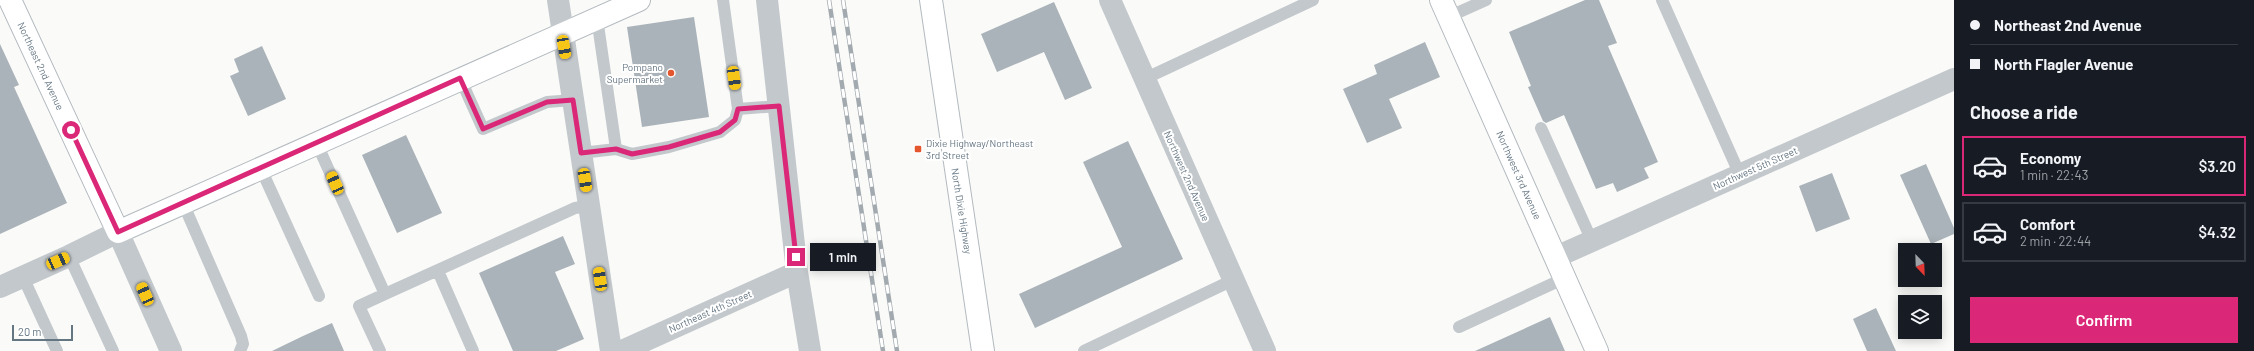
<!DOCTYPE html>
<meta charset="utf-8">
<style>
:root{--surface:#171b24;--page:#20242c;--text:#f1f3f6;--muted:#9ea1a6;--line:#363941;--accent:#db2777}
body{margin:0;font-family:Barlow,sans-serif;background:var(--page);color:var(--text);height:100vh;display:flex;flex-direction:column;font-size:15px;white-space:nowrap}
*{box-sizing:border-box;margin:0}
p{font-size:13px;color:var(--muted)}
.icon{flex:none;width:22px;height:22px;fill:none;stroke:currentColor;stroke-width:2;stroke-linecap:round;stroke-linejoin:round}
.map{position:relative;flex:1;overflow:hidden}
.drawer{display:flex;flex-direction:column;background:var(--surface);width:300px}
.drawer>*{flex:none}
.guide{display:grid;align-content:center;height:88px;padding:0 16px;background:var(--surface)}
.needle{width:26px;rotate:157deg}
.tools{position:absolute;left:1898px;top:243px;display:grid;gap:8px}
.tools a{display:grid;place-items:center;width:44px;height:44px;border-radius:0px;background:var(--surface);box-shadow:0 2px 10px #0003;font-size:20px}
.scale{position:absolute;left:12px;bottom:10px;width:61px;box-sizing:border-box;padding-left:4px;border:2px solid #657683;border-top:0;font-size:11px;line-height:14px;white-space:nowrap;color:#657683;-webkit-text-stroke:3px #fff;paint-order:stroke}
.end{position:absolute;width:18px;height:18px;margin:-9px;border:5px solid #db2777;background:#fff;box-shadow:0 0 0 2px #fff}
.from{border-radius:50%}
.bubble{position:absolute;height:28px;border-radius:0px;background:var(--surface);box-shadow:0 2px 10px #0003;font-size:13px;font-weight:600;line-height:28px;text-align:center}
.car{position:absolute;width:12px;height:24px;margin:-12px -6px;border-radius:5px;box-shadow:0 0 3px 1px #0007;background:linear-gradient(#f5c518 24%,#345 0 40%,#f5c518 0 76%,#345 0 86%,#f5c518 0)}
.guide b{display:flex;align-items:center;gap:14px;height:38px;font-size:15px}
.guide b+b{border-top:1px solid var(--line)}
.guide i{width:10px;height:10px;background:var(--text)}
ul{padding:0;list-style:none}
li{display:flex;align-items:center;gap:12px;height:60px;margin:0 8px 6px;padding:0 8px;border:2px solid var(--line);border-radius:0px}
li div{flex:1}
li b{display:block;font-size:15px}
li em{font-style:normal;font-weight:600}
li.selected{border-color:var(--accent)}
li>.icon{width:36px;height:36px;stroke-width:1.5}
h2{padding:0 16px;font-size:18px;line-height:48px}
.primary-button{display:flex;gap:8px;margin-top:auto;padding:8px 16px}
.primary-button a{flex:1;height:46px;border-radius:0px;background:var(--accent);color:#fff;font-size:16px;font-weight:600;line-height:46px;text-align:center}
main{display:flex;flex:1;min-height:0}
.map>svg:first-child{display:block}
.building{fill:#aab3b9}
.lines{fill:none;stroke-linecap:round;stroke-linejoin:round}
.secondary-casing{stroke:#b3babf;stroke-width:24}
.lane{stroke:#c3c8cc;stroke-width:12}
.street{stroke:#c3c8cc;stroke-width:22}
.secondary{stroke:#fff;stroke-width:22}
.rail-casing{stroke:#a2aab0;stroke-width:4.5}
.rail{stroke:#fff;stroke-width:3;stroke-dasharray:9;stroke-linecap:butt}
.route{stroke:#db2777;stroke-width:5}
.poi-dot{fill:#e4572e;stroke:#fff;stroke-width:1.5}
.labels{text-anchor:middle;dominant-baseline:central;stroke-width:4;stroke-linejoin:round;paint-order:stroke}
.street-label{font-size:10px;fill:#657683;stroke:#fff}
.poi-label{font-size:10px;fill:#657683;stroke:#fff;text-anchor:end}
</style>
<main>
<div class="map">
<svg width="1954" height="351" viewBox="0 0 1954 351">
<rect width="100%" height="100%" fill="#fafaf8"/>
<path class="building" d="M1585 0H1599L1617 43 1608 46 1658 162 1644 168 1649 178 1617 192 1613 183 1596 189 1564 115 1546 123 1543 121 1528 87 1531 86 1509 32Z
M1054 2 1092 88 1065 100 1044 52 997 72 981 34Z
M694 17 709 117 642 127 627 27Z
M1425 42 1440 77 1389 99 1402 128 1367 143 1343 89 1377 74 1374 65Z
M0 44 19 85 14 87 67 203 0 234Z
M262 46 286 99 248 116 230 76 239 72 234 59Z
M406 135 442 213 397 233 362 155Z
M1128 141 1183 259 1035 328 1019 294 1122 247 1083 162Z
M1926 164 1954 228V234L1931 244 1900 175Z
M1832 173 1850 219 1816 232 1799 186Z
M563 236 575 264 555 272 584 339 556 351H513L479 273Z
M1876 308 1896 351H1867L1853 319Z
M1550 317 1565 351H1475Z
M332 323 344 351H272L303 336Z"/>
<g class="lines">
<g class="secondary-casing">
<path id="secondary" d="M10 0 118 232 639 0
M931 0 983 351
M1441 0 1597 351"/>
</g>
<path class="lane" d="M723 0 738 109 779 106
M1662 0 1740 175
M1448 17 1486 0
M460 78 483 129 547 102 573 100
M1144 79 1313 0
M1541 128 1592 241
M317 144 385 294 575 208 589 206
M616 149 632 154 669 147 720 132 735 120 738 109
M581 153 616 149 597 18
M261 169 319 296
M183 203 241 336 243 344 240 351
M69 256 113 351
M438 271 473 351
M23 277 57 351
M1459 327 1565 278
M380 351 359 306 385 294
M1084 351 1233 280"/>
<path class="street" d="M558 0 611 351
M767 0 797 272 810 351
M1110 0 1265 351
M1556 257 1954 79
M0 287 69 256 118 232 171 351
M622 351 797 272"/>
<use href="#secondary" class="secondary"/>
<g class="rail-casing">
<path id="rail" d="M829 0 883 351
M843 0 897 351"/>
</g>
<use href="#rail" class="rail"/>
</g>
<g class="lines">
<path class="route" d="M71 130 118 232 460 78 483 129 547 102 573 100 581 153 616 149 632 154 669 147 720 132 735 120 738 109 779 106 796 257"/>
</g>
<g class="poi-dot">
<circle cx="671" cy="73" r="4"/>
<rect x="914" y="145" width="8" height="8" rx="2"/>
</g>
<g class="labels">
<g class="street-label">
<text transform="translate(41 66) rotate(65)">Northeast 2nd Avenue</text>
<text transform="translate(1755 168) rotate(-24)">Northwest 5th Street</text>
<text transform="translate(1519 175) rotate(66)">Northwest 3rd Avenue</text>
<text transform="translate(1187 176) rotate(66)">Northwest 2nd Avenue</text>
<text transform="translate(962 211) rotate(81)">North Dixie Highway</text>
<text transform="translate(710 311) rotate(-24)">Northeast 4th Street</text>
</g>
<g class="poi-label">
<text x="663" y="67">Pompano<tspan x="663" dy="12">Supermarket</tspan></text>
<text x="926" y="143" text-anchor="start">Dixie Highway/Northeast<tspan x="926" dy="12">3rd Street</tspan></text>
</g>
</g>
</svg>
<div class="tools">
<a><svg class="needle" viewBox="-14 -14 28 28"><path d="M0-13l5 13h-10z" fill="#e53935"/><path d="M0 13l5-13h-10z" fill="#9ea1a6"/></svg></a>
<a><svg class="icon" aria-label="layers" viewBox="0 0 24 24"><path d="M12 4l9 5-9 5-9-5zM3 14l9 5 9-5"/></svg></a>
</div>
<div class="scale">20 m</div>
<i class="end from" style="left:71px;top:130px"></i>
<i class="end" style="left:796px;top:257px"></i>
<div class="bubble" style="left:810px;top:243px;width:66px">1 min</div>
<i class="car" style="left:564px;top:47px;rotate:170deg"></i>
<i class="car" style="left:734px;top:78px;rotate:172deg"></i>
<i class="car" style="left:585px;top:180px;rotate:171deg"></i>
<i class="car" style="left:335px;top:183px;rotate:336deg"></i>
<i class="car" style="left:58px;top:261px;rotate:66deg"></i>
<i class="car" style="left:600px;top:279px;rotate:351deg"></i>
<i class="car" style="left:145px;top:294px;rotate:336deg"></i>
</div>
<section class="drawer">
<div class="guide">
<b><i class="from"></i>Northeast 2nd Avenue</b>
<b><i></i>North Flagler Avenue</b>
</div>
<h2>Choose a ride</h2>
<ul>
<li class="selected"><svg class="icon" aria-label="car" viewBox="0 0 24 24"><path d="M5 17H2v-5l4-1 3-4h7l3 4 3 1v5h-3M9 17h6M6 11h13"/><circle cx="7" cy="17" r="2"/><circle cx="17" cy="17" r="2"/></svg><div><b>Economy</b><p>1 min · 22:43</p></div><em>$3.20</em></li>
<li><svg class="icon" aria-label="car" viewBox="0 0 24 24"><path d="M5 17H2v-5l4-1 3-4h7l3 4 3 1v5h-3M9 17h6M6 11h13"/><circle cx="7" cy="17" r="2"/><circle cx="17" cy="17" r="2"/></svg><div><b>Comfort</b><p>2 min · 22:44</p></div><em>$4.32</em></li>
</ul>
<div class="primary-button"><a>Confirm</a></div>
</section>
</main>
